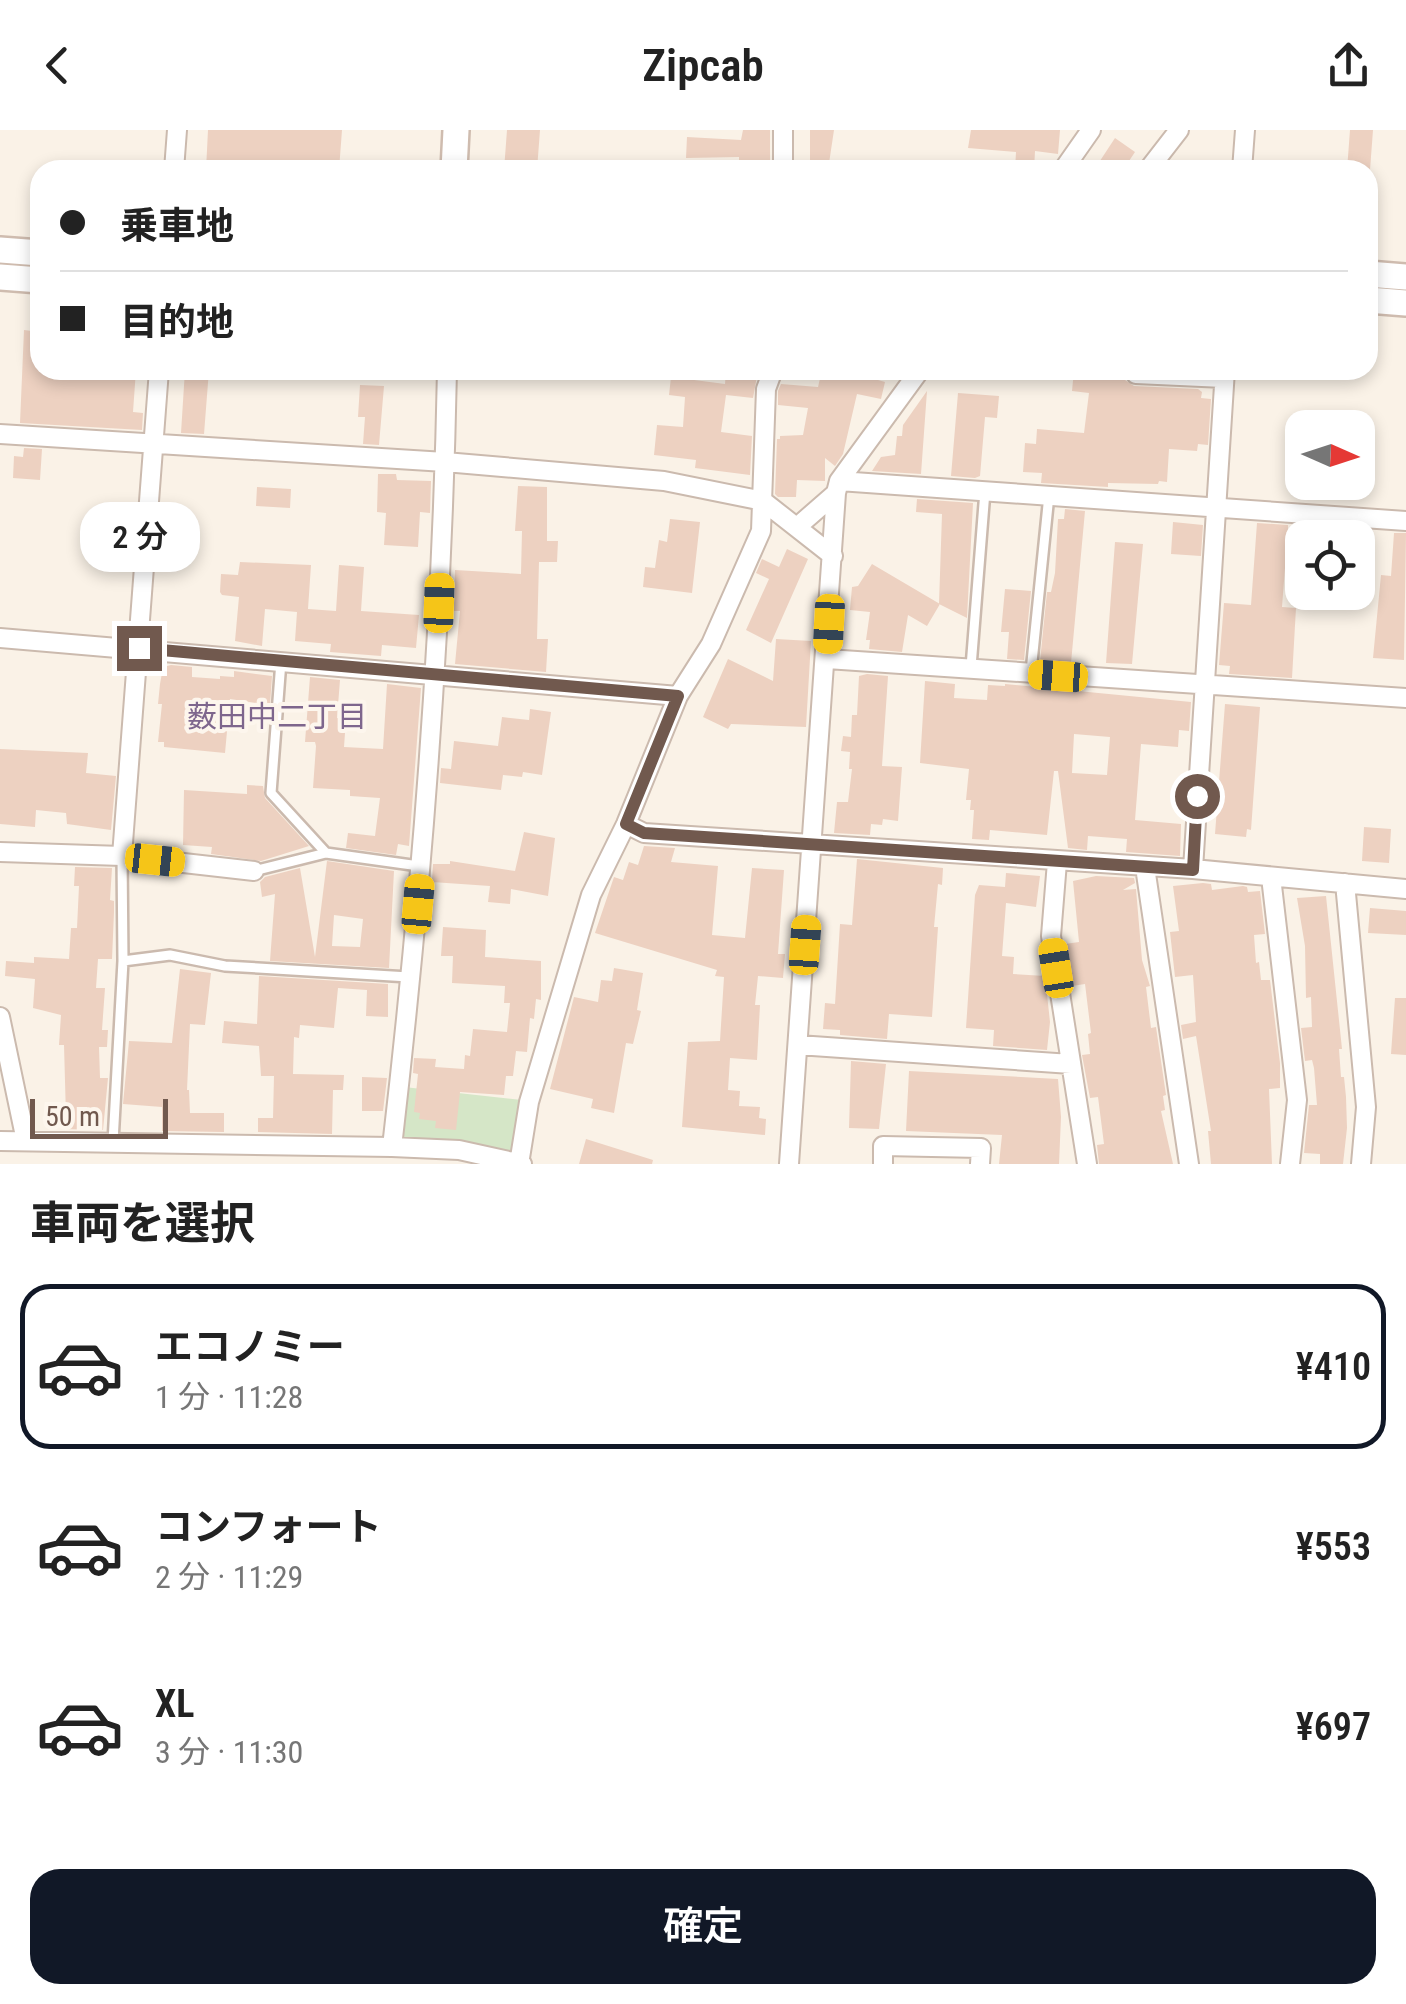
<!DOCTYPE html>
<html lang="ja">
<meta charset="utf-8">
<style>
:root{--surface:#fff;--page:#f2f2f2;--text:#222;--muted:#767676;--line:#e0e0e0;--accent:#111827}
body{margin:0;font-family:"Roboto Condensed","Noto Sans JP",sans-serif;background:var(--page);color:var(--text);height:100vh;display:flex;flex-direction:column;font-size:38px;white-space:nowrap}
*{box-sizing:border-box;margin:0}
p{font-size:32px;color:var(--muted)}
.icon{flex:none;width:55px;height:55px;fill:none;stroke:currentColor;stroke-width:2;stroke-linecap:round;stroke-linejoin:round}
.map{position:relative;height:1034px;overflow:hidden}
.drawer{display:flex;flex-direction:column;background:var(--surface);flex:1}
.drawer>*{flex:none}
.guide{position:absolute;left:30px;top:30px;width:1348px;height:220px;border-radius:30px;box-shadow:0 5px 15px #0003;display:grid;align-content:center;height:220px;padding:0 30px;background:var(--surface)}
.needle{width:65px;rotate:93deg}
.controls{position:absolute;left:1285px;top:280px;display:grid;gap:20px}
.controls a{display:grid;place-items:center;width:90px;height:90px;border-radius:20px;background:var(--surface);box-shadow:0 5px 15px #0003;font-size:50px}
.scale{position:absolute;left:30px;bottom:25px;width:138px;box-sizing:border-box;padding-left:10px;border:5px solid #71594e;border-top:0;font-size:28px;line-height:35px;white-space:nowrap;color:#71594e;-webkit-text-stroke:8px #fdf6ed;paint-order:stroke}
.end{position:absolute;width:45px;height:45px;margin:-22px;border:12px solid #71594e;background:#fff;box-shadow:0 0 0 5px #fff}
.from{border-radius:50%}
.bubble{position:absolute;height:70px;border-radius:30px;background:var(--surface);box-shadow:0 5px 15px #0003;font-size:32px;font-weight:600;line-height:70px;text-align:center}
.car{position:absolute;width:30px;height:60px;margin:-30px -15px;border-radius:12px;box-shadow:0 0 8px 2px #0007;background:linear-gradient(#f5c518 24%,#345 0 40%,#f5c518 0 76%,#345 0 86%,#f5c518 0)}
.guide b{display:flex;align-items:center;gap:35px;height:95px;font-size:38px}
.guide b+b{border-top:2px solid var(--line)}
.guide i{width:25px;height:25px;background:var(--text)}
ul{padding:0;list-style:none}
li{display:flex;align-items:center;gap:30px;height:165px;margin:0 20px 15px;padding:0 10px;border:5px solid transparent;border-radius:30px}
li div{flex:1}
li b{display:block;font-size:38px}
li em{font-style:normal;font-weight:600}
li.selected{border-color:var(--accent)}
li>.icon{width:90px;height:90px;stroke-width:1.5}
h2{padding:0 30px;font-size:45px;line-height:120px}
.cta{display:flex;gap:20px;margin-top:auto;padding:20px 30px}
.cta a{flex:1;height:115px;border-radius:30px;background:var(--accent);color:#fff;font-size:40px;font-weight:600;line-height:115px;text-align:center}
header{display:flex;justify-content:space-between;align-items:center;height:130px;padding:0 30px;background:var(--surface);font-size:45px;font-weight:600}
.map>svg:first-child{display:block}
.green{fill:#d5e6c7}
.building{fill:#edd1c1;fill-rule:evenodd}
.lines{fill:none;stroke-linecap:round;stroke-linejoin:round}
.lane-casing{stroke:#cbbaae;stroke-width:14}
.street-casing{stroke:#cbbaae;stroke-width:22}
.secondary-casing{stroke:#cfbcaf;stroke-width:30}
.lane{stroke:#fff;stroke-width:9}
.street{stroke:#fff;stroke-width:18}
.secondary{stroke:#fff;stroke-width:25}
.route{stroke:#71594e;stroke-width:12}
.labels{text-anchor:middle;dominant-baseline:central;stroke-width:8;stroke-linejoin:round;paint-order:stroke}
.neighbourhood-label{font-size:30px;fill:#7e668d;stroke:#fdf6ed}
</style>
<header><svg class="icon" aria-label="back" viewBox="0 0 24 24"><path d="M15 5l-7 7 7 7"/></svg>Zipcab<svg class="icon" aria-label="share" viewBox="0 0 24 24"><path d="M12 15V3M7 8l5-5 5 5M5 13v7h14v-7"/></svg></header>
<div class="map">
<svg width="1406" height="1034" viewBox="0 0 1406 1034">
<rect width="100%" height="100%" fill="#faf2e7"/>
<path class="green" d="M404 957 522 970 513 1027 454 1011 400 1007Z"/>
<path class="building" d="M208 0H342L339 40H206Z
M507 0H540L537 40H504Z
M743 0H770V40H739V27L686 28 687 7 741 10Z
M810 0H834L828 40H810Z
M971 0H1060L1058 24 1035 21 1034 40H1015L1016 22 968 18Z
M1350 0H1373L1370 40H1347Z
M1115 8 1135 22 1123 40H1094Z
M24 200 40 202V240H136L133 282 143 283 142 300 20 293Z
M185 240H209L204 304 181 303Z
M726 240 758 241 753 268 726 265 721 302 752 306 750 345 695 338 696 330 654 325 657 295 683 297 685 267 669 265 671 247 725 254Z
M822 240H843L885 252 881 269 857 264 843 324 835 336 825 328V351L797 350 796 367H778L775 364 777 309H780V306L803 305 808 278 778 275V261L781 254 818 257Z
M1074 240H1122L1125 250 1134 256 1198 259 1202 262 1201 268 1211 269 1208 315 1198 314 1197 321 1169 319 1167 352 1159 351 1158 354 1108 353V357L1041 353 1042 343 1023 342 1025 313 1036 314 1037 299 1084 303 1089 263 1072 261Z
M360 255 384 256 379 315 363 314 365 287H358Z
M927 261 921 344 872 341 881 327 895 325 897 306H902L903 295Z
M958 263 999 266 997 288 985 287 980 346 975 348 951 346Z
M24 318 42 319 40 350 13 348 14 326 23 327Z
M378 344H396L397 350 431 351 430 383 420 382 418 417 384 415 386 383 377 382Z
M518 356 547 357V411H558L557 432H539L537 509H548L546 542 455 534 460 481H454L455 440 521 444 522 401H515Z
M257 357 291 359 290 378 256 376Z
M917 369 973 373 967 488 939 474 942 384 916 382Z
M1065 379 1085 381 1071 533 1040 531 1047 462H1051L1055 443 1058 389H1064Z
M670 389 700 392 692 463 643 457 645 437 655 438 659 410 667 412Z
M1173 392 1203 395 1201 426 1171 424Z
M1257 393 1288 395V399L1282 477 1296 478 1292 548 1229 544 1230 536 1219 535 1224 473 1251 475Z
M1394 403H1406L1404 530 1373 528 1381 445 1391 446Z
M1115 412 1143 414 1132 534 1106 533Z
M787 419 808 429 771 513 746 500 769 449 756 443 762 429 779 437Z
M240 432 311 435 308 479 336 481 339 435 364 437 361 481 419 485 416 518 382 515 381 526 330 522 331 514 295 511 297 482 265 479 262 516 235 511 239 467 222 465 220 462 221 444 238 445Z
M872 434 940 474 927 496 908 485 902 522 869 519 870 510H866L870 482 850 480 852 457 858 456Z
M1005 459 1031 461 1024 530 1007 529 1009 502H1001Z
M776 509 811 511 806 597 731 594 728 599 703 587 728 529 773 551Z
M171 535 192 537V547L220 549V546L234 547V541L272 546 270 575 230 569 225 623 164 617V612H158L162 574H158L160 554 163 537Z
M867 544 888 546 882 636 902 637 898 691 883 689 882 695 871 694 870 705 834 703 837 672H848L852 639H849L850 622 841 621 843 606 851 607 852 585H857L859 546Z
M310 547 340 550 337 588 346 589 344 617 383 619 387 554 421 558 409 716 398 714 396 725 346 718 348 703 375 706 380 668 350 666V660L313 658 316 616 315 612H305Z
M925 551 955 554 954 568 987 570 988 555 1005 556V554L1191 572 1189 601 1179 600 1178 617 1141 614 1135 690 1181 694 1180 726 1126 722 1127 709 1088 706 1087 720 1068 718 1058 641H1054L1047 705 990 700 989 710 972 709 974 680H970L971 670H966L969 639 920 633ZM1074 604 1110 607 1107 645 1072 643Z
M1225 574 1260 577 1251 700 1247 699 1246 707 1215 704Z
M530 579 551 582 542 645 523 642 522 647 503 645 501 660 440 653 441 638 451 639 454 611 498 616 502 587 529 590Z
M0 619 88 623 86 643 116 646 111 700 67 694 66 683 36 680 35 697 0 694Z
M247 655 263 656 265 668 309 716 261 731 211 724 212 717 183 715 184 660 247 664Z
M1364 697 1391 699 1389 733 1362 731Z
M524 702 555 708 548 766 511 759 510 774 488 772 490 756 432 752 433 734H450V731L515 741Z
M644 716 675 718 671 732 718 736 712 805 745 808 752 738 784 740 778 824H785L783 848 758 846 755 875H760L757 930 730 928 728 960 740 961 739 976 760 977 759 988 766 989 765 1005 682 997 688 912 720 911 724 847 715 846 717 840 595 803 614 747 623 750 629 732 638 735Z
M857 729 943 738 942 755 938 754 934 797H938L932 887 889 884 887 909 840 905V900L823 899 825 873 835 874 840 794 852 795Z
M327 731 394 741 389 838 270 831 275 764 262 767 260 752 265 747 300 738 315 827ZM334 785 363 789 360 817 332 816Z
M75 737 112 738 110 770 114 771V782L112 829H98L96 858H105L102 900H108L107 917H99L100 948H108L103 1000 62 999V987H66L64 915H59L61 885 33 878 35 849 5 846 6 831 34 833V827L69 829 71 798H77L79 756H74Z
M1006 743 1040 746 1036 777 1006 773 1002 826 1014 827 1013 844 1045 846 1050 892 1047 920 993 916 994 900 966 898 975 765 979 755 1005 757Z
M1096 746 1134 748 1135 753 1123 760 1136 759 1142 830 1150 856 1146 857 1151 898 1156 897 1166 965 1163 966 1165 980 1161 981 1173 1034H1099L1097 1015 1104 1014 1098 967 1090 968 1082 925 1090 924 1088 904 1091 903 1085 854 1072 856 1065 814 1079 812 1073 751Z
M1203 753 1211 754 1212 760 1243 756 1247 757 1248 762 1260 761 1265 804 1254 805 1256 833 1259 832 1261 850H1270L1280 933V958L1269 959 1272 1034H1211L1208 1001H1211L1196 906 1183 909 1181 895 1196 892 1193 845 1175 847 1170 802 1179 801 1173 756Z
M1326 766 1342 919H1339L1341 947H1344L1346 967 1347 998 1343 1034H1320V1024L1304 1023 1309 975H1317L1314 938 1312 930 1305 931 1301 898 1312 897 1311 867 1306 868 1305 816 1297 768Z
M1370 778 1406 781V805L1368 803Z
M443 797 486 800 485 827 541 831V870L536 869 534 889 530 888 527 922 516 921 513 946H506L504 965 460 962 456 1000 435 998 436 991 419 989 420 983 414 982 418 944 413 943 414 928 436 929 435 937 464 939 465 925 470 926 473 899 507 902 510 873H504L505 856 452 853 453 826H441Z
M614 838 643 843 637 880 641 881 633 914 626 913 614 983 591 978 593 969 550 959 574 867 598 872 601 850 612 851Z
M180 839 211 843 205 895 190 894 187 960H189L190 983H224V1002L162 1001V977L123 974 129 911 172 913Z
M259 846 388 854V887L366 886 367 860 338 858 334 898 300 895 299 908 294 907 293 944 344 945 343 960H333L332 1004 258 1002V988H273L274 946H261L259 916 222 913 224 891 257 894Z
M1395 868H1406V925L1391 924Z
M851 931 886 934 879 999 849 998Z
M909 941 1058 949 1061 987 1059 1034H999L1002 1005 906 1001Z
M362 947 387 948 383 981H362Z
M586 1009 653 1030 652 1034H579Z"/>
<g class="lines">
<g class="lane-casing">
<path id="lane" d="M281 531 271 663 326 723 419 736
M971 537 985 361
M1031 542 1049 365
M254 741 326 723
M123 831 170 825 225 836 409 847
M113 1012 123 831 122 726"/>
</g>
<g class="street-casing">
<path id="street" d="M783 0V40
M174 40 177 0
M1063 40 1091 0
M1148 40 1179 0
M1242 40 1245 0
M1134 240 1136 244 1224 248
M0 304 445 332 664 351 763 371 833 426
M839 351 1406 391
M797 397 836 363
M0 508 678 566
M827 529 1406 568
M626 694 644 703 1193 739 1406 759
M0 722 122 726 254 741
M122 726 159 240
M1057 732 1051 806 1087 1034
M1145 737 1189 1034
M1193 739 1225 240
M1271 747 1297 970 1290 1034
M1345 753 1366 977 1361 1034
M0 887 26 1011
M798 915 1071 934
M0 1011 392 1017 459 1020 522 1034
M392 1017C422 759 442 500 447 240
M519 1034 529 972 591 765 626 694 678 566 711 514 761 401 766 259 773 240
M789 1034 836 363 839 351 920 240
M883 1034V1016L981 1018 980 1034"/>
</g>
<g class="secondary-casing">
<path id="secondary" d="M454 40 456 0
M0 120 40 123
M1368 144 1406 147
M0 147 40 150
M1368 170 1406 173"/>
</g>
<use href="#lane" class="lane"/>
<use href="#street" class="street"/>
<use href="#secondary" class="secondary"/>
</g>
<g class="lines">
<path class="route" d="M139 518 678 566 626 694 644 703 1193 740 1197 666"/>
</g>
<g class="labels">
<g class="neighbourhood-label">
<text x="277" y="586">薮田中二丁目</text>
</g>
</g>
</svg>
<div class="controls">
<a><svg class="needle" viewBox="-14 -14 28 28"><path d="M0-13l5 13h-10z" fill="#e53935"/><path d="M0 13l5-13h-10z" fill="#767676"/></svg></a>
<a><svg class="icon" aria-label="locate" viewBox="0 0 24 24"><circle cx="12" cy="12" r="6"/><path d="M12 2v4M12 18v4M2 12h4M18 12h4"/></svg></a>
</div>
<div class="scale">50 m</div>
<i class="end from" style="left:1197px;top:666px"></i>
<i class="end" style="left:139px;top:518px"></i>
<div class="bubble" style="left:80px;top:372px;width:120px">2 分</div>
<i class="car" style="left:439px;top:473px;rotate:2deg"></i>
<i class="car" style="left:829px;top:494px;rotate:183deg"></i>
<i class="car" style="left:1058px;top:546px;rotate:274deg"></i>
<i class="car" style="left:155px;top:730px;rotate:96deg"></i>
<i class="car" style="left:418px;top:774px;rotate:5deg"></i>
<i class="car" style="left:805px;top:815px;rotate:4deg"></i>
<i class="car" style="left:1056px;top:838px;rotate:351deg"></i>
<div class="guide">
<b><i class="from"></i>乗車地</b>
<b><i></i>目的地</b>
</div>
</div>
<section class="drawer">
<h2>車両を選択</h2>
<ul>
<li class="selected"><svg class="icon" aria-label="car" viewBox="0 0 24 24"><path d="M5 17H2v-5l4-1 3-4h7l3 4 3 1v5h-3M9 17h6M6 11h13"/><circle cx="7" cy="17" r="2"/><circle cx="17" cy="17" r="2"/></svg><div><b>エコノミー</b><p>1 分 · 11:28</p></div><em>¥410</em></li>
<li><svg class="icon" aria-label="car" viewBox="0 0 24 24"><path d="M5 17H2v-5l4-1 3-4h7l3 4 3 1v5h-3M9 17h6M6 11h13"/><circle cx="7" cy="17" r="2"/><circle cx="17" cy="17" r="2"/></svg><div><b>コンフォート</b><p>2 分 · 11:29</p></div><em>¥553</em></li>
<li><svg class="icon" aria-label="car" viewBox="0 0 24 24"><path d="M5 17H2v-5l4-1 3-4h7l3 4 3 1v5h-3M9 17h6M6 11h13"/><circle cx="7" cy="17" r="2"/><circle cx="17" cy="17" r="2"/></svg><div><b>XL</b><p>3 分 · 11:30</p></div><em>¥697</em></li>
</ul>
<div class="cta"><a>確定</a></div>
</section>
